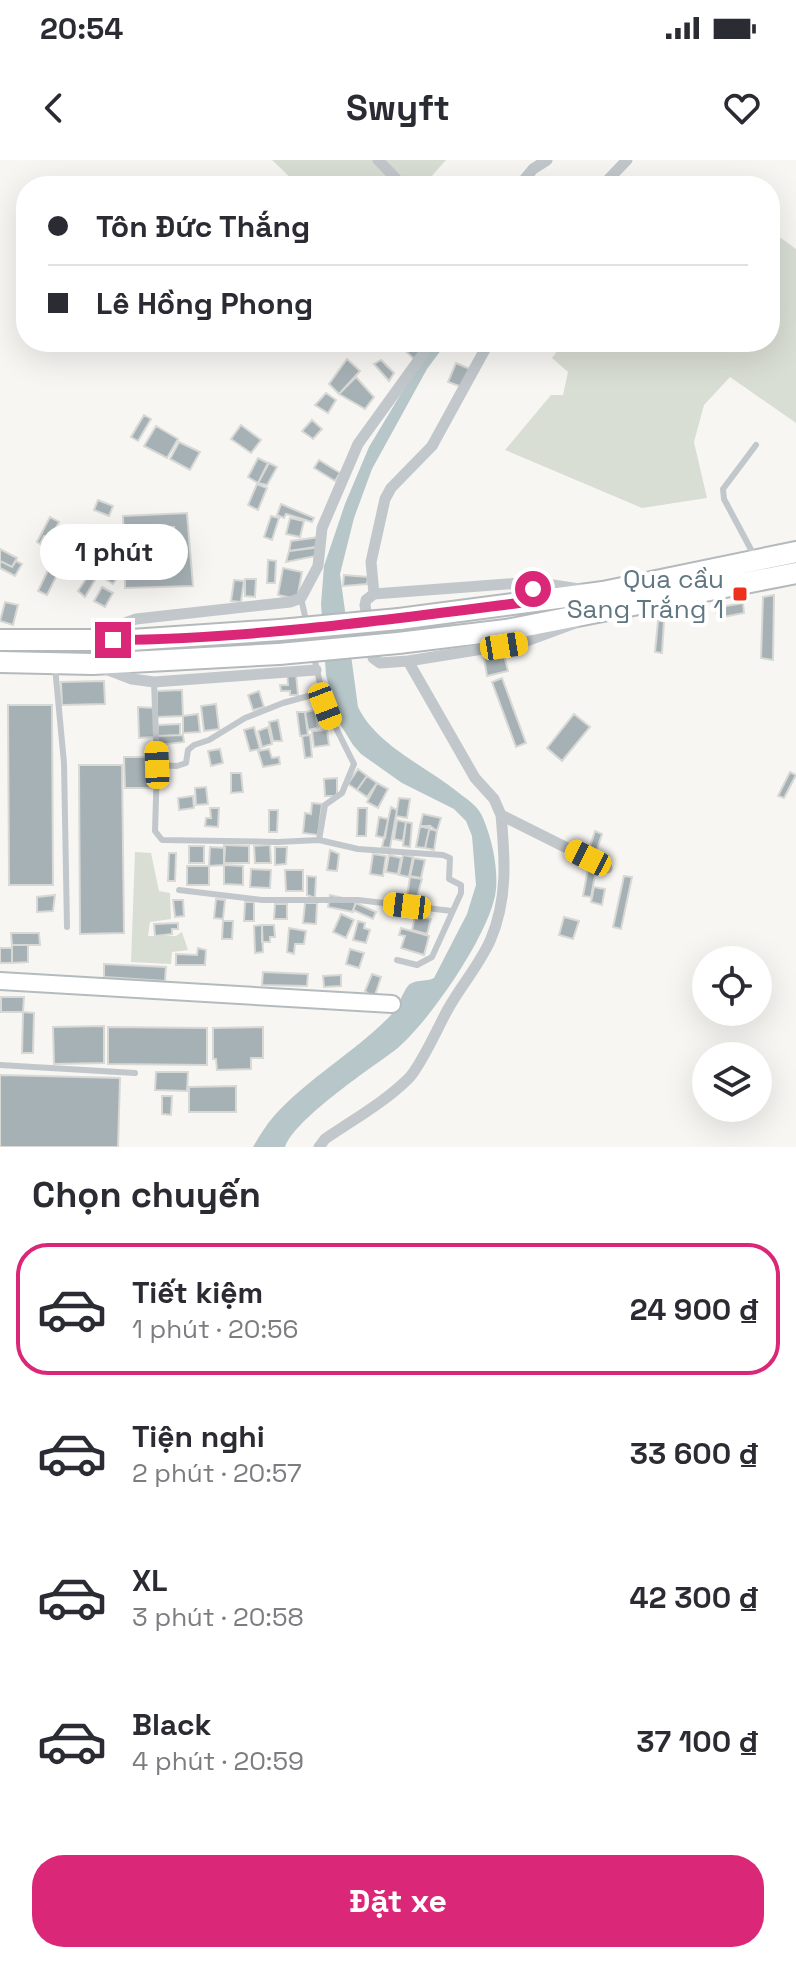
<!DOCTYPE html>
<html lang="vi">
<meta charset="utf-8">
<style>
:root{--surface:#fff;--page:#f2f2f3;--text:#2b2b33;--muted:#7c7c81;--line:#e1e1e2;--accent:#db2777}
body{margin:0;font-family:"Space Grotesk",sans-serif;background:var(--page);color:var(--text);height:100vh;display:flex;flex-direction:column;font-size:30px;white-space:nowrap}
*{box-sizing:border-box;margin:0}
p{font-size:26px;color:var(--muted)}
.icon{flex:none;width:44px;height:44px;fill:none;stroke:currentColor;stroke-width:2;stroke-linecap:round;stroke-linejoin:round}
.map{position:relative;height:987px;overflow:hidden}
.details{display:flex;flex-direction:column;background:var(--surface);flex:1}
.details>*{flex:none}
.hud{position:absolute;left:16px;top:16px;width:764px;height:176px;border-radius:32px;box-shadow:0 8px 32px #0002;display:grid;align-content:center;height:176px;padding:0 32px;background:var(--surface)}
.tools{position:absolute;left:692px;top:786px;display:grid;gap:16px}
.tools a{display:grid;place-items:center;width:80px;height:80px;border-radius:50%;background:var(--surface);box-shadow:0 8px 32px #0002;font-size:40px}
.end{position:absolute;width:36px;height:36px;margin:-18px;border:10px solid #db2777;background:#fff;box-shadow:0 0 0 4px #fff}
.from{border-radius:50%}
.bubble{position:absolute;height:56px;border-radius:28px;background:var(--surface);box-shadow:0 8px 32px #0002;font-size:26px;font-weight:700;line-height:56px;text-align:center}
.car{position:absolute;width:24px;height:48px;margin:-24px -12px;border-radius:10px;box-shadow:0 0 6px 2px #0007;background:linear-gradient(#f5c518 24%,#345 0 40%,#f5c518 0 76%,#345 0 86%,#f5c518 0)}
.hud b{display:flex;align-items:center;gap:28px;height:76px;font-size:30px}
.hud b+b{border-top:2px solid var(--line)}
.hud i{width:20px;height:20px;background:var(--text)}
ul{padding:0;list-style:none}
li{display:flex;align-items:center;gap:24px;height:132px;margin:0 16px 12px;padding:0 16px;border:4px solid transparent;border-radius:32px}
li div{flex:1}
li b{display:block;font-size:30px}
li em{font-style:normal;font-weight:700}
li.current{border-color:var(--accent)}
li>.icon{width:72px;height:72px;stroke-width:1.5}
h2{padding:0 32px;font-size:36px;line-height:96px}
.action{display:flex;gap:16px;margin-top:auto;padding:16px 32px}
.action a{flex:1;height:92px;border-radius:32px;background:var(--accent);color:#fff;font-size:32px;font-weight:700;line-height:92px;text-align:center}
.status{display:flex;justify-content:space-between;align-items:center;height:56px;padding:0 40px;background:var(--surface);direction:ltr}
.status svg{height:22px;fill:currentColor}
header{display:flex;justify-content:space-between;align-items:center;height:104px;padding:0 32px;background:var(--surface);font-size:36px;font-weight:700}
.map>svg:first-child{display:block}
.green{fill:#d9ded4}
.water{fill:#b7c6c9}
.building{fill:#a6b1b5;stroke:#d8d8d5;stroke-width:2;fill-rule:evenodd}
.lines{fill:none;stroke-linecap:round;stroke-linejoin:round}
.secondary-casing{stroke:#b4bbbe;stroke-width:20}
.highway-casing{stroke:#b4b9bc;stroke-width:24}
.lane{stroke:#c1c7ca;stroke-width:6}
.street{stroke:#c1c7ca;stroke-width:11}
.secondary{stroke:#fff;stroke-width:16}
.highway{stroke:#fff;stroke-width:20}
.highway-bridge-casing{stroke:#b4b9bc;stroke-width:24;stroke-linecap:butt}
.highway-bridge{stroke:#fff;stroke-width:20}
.route{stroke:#db2777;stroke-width:10}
.poi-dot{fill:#ed311c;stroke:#fff;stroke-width:3}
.labels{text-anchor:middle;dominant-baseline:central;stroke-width:8;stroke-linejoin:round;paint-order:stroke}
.poi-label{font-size:26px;fill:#607680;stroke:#fff;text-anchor:end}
</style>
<div class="status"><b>20:54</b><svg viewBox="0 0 49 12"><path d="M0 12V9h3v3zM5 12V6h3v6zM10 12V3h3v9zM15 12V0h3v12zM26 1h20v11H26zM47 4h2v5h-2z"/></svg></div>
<header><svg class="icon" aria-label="back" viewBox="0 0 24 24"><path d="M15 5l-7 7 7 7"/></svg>Swyft<svg class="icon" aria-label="heart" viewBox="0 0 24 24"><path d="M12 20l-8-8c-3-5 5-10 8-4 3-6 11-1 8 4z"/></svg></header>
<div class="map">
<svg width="796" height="987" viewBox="0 0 796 987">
<rect width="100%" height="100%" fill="#f7f6f3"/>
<path class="green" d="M272 0H446L423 26H299Z
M770 70 796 89V263L730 217 704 245 694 282 707 338 642 348 505 290 551 235H563L568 212 552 198 564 182H770Z
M135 692 151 693 159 731 170 733 171 759 150 762 148 776H176L182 772 188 790 172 792 171 804 131 802Z"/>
<path class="water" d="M432 182H447L427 209 372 309 354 358 340 414 358 547C377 586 426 606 459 633 468 640 479 647 483 658 492 679 498 707 496 729 493 770 426 867 394 891 368 910 295 959 285 987H253C259 977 266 965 274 956 307 919 352 894 387 859 399 849 403 829 410 824 418 819 426 822 434 818L467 754 476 725 472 676 466 661 454 649 402 623 361 594 353 585 340 564 326 515 321 444 324 406 345 344 369 287Z"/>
<path class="building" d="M396 182H417L423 187 415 200Z
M347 199 360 211 339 234 329 224Z
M381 200 394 213 389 221 374 204Z
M456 203 470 209 462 227 448 222Z
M356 217 374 237 365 249 339 234Z
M326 233 336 240 328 253 315 245Z
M144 255 151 259 138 281 131 277Z
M312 260 322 269 313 279 302 271Z
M241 265 261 280 251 293 231 279Z
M156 266 178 279 167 298 144 286Z
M179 282 200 292 190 310 170 299Z
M258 298 268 303 258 323 248 317Z
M319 300 340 313 335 321 314 308Z
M269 303 277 307 267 325 258 323Z
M257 324 267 328 258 350 248 345Z
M98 340 113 346 109 356 94 350Z
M281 344 314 358 312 362 286 354 284 358 277 355Z
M187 353 193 426 125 428 123 356ZM174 367 177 408 138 409 137 369Z
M271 356 279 358 272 380 264 377Z
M50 357 59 362 50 379 44 376 40 384 37 382Z
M290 358 304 361 300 377 286 374Z
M95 376 111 384 105 396 89 387Z
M320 377V387L289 391 291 381Z
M316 387V396L286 402 289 391Z
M0 389 17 398 12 407 0 401Z
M120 394 122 411 113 424 105 419Z
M268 400 276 401 275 423H267Z
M0 401 12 407 16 401 22 404 15 416 0 408Z
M49 408 58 413 47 435 38 431Z
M283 408 302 412 297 439 278 435Z
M91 411 98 415 85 437 78 431Z
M344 415 368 417 367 424 343 426Z
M245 419H256L255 437 245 436Z
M234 420 244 421 241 442 231 441Z
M102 427 113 433 105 447 94 441Z
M774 435 773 500 761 498 763 437Z
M5 442 18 445 13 465 0 461Z
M743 443 744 453 718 458 715 448Z
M658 461H664L662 493 655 492Z
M504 495 508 511 487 516 484 498Z
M287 512 296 514 298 535H290V531H281L280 525H288Z
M502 518 526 583 516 587 492 522Z
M104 521 105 544 62 545 61 522Z
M182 530 183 556 157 557V531Z
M259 531 264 547 253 550 248 535Z
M216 544 219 569 204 571 201 546Z
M8 545H52L53 725H9Z
M138 547 154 548V577L139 578Z
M315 550 318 568 308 570 305 552Z
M297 552H305L308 575 300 576Z
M198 554 200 572 183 573V556Z
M574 554 590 567 562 601 547 588Z
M278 560 282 581H273L269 562Z
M180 564V575L157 576 158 565Z
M254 567 260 589 250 591 244 570Z
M268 567 272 584 262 587 258 571Z
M327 570 329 585 314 587 312 571Z
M183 575 184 582 159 585 157 576Z
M310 575 312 597 305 598 302 576Z
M220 589 223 603 211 606 208 591Z
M269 589 272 598 279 597 280 604 263 607 258 591Z
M124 597H152L154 628H125Z
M79 605H122L124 773 80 774Z
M358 609 367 616 357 630 348 624Z
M790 612 796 615 784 638 778 636Z
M231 613H241L243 632 231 633Z
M367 616 377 623 367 637 357 630Z
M337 618V636H325L324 619Z
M377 623 388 629 378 648 367 642Z
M206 627 208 644 196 645 195 628Z
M193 636 194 648 179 650 178 638Z
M399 638 410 639 407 658 396 656Z
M312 643 322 644 318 675 303 673 305 653 311 654Z
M391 647 397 650 390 688 382 687Z
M210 648H219L218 667 205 666 206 658H211Z
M358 648H367L366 676H357Z
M269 650H278L277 672H269Z
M423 654 441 658 437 671 420 666Z
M379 657 388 659 385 678 376 676Z
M397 660 406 662 403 681 394 679Z
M406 662 412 663 410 687 403 686Z
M420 666H430L425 688 416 687Z
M430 666 437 671 434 690 425 688Z
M595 671 602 674 595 695 588 693Z
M224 685 249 686V703H224Z
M270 685 271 703H255L254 686Z
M189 686H204V703H189Z
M210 687 225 688 224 705 209 706Z
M275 687H287L286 704 275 705Z
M330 690 339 694 337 711 327 710Z
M169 693H176L175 721H168Z
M373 694 386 696 383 716 370 714Z
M389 695 401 698 398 714 386 712Z
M403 695 413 697 409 717 399 715Z
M414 698 425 700 421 718 410 716Z
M224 705 243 706V725L224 724Z
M187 706H209V725H187Z
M588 708 596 710 591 737 583 736Z
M251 709 271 710 270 728 250 727Z
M285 710H303V731H286Z
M307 716 316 717 315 738 307 735Z
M624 716 632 717 621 769 613 767Z
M410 717 422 719 417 737 407 736Z
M594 727 605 729 602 745 591 742Z
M55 735 53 751 37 752V737Z
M330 735 356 741 353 752 328 747Z
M216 739 225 740 223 759 214 758Z
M173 740H183L184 756 175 757Z
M245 742H254V761H244Z
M305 743H317L316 764 303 763Z
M356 743 376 752 373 759 353 750Z
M275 744H287V759H274Z
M341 754 354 760 346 778 333 772Z
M415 756 431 759 427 774 412 770Z
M564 757 579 761 573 779 559 775Z
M223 761H233L232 779H222Z
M358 761 365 763 364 768 370 770 366 783 353 780Z
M178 763V769H172V774L155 776 154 764Z
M262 765H274L275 777H270V782H262Z
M262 765 263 792 255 793 254 766Z
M289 768 306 771 304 784H295L294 794 287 792Z
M401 768 429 776 424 795 401 788 405 776 399 775Z
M11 773H39L40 785H12Z
M12 785H28V802L12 803Z
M0 788H12V803H0Z
M198 788 206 790 205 805H176V794L197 795Z
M350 789 364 793 359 808 346 804Z
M104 804 166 807 165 821 104 817Z
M263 812 308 814 307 826 262 825Z
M372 814 381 817 374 838 365 831Z
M341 815V826L324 827 323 816Z
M1 837H24L23 852H1Z
M23 852 34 853 33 893H22Z
M104 866V903L54 904 53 867Z
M108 867 207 868V905L108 904Z
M263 867V898H251V909L217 910 216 899H213V868Z
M156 912H188L187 931 155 930Z
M0 915 120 918 118 987H0Z
M236 926V952H189V927Z
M162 936H172L171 955 162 954Z"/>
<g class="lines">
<g class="secondary-casing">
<path id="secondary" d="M0 821 392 844"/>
</g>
<g class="highway-casing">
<path id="highway" d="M399 459 603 432 796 392
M0 480H131L280 470
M398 483 506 470 796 413
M0 502 93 504 279 494"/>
</g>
<path class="lane" d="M755 397 724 339 723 329 756 285
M301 438 325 546 354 604 342 633 325 645 319 680
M55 507 64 603 67 767
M154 522 157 605 155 671 162 680 278 682 319 680 358 689 443 695 450 698 449 719 461 725V733L432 797 417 805 397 800
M157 605 177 606 186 603 188 590 194 585 209 580 245 558 283 543 323 532
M179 730 262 740H358L452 751
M0 905 135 913"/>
<path class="street" d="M378 0 403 26
M519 26 533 9 547 0
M602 26 627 0
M489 182 432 286 391 328 385 339 371 402 374 434 534 422 579 429
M374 434 366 440 365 445 373 498 380 503 408 501
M575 463 521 483 408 501 475 618 494 639 501 655 607 708
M99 477 120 465 136 459 290 442 301 438 318 406 322 368 358 284 423 194 429 182
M103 508 132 519 154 522 316 510
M319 987 325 979C353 960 385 942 409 918 422 904 438 867 448 849 461 826 479 805 490 781 508 740 505 698 501 655"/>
<use href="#secondary" class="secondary"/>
<use href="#highway" class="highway"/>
<g class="highway-bridge-casing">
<path id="highway-bridge" d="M280 470 399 459
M279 494 398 483"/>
</g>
<use href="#highway-bridge" class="highway-bridge"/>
</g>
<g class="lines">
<path class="route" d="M113 480C249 479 385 460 519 443L530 437 533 429"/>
</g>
<rect class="poi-dot" x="732" y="426" width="16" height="16" rx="4"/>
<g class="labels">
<g class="poi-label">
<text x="724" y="419">Qua cầu<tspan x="724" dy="30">Sang Trắng 1</tspan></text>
</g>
</g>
</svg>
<div class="tools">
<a><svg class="icon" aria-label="locate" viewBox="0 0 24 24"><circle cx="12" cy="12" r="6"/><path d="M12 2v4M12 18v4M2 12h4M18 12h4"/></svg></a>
<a><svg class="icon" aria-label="layers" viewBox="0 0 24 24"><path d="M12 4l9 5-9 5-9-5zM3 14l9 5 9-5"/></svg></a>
</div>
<i class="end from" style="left:533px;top:429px"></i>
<i class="end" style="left:113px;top:480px"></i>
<div class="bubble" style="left:40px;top:364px;width:148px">1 phút</div>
<i class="car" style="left:504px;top:486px;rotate:81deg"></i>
<i class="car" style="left:325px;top:546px;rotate:159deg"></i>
<i class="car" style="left:157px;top:605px;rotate:358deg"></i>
<i class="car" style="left:588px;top:698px;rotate:297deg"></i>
<i class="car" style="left:407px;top:746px;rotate:277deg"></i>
<div class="hud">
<b><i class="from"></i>Tôn Đức Thắng</b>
<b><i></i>Lê Hồng Phong</b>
</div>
</div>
<section class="details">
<h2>Chọn chuyến</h2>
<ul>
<li class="current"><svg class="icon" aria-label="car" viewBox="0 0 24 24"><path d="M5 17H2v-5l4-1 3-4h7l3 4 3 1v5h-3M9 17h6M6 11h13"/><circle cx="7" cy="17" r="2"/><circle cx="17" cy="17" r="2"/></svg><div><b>Tiết kiệm</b><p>1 phút · 20:56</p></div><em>24 900 ₫</em></li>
<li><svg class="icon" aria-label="car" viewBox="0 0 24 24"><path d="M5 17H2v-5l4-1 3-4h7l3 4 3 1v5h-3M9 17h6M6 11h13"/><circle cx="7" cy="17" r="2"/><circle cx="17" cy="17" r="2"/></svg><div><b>Tiện nghi</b><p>2 phút · 20:57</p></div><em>33 600 ₫</em></li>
<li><svg class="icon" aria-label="car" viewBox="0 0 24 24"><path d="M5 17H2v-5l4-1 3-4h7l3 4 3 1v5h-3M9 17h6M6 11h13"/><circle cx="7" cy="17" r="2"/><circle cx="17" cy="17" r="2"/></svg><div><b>XL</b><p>3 phút · 20:58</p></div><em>42 300 ₫</em></li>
<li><svg class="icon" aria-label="car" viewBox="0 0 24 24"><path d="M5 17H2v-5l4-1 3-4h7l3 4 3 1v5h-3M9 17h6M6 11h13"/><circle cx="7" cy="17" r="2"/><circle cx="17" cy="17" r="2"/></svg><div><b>Black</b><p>4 phút · 20:59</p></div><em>37 100 ₫</em></li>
</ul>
<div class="action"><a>Đặt xe</a></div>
</section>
